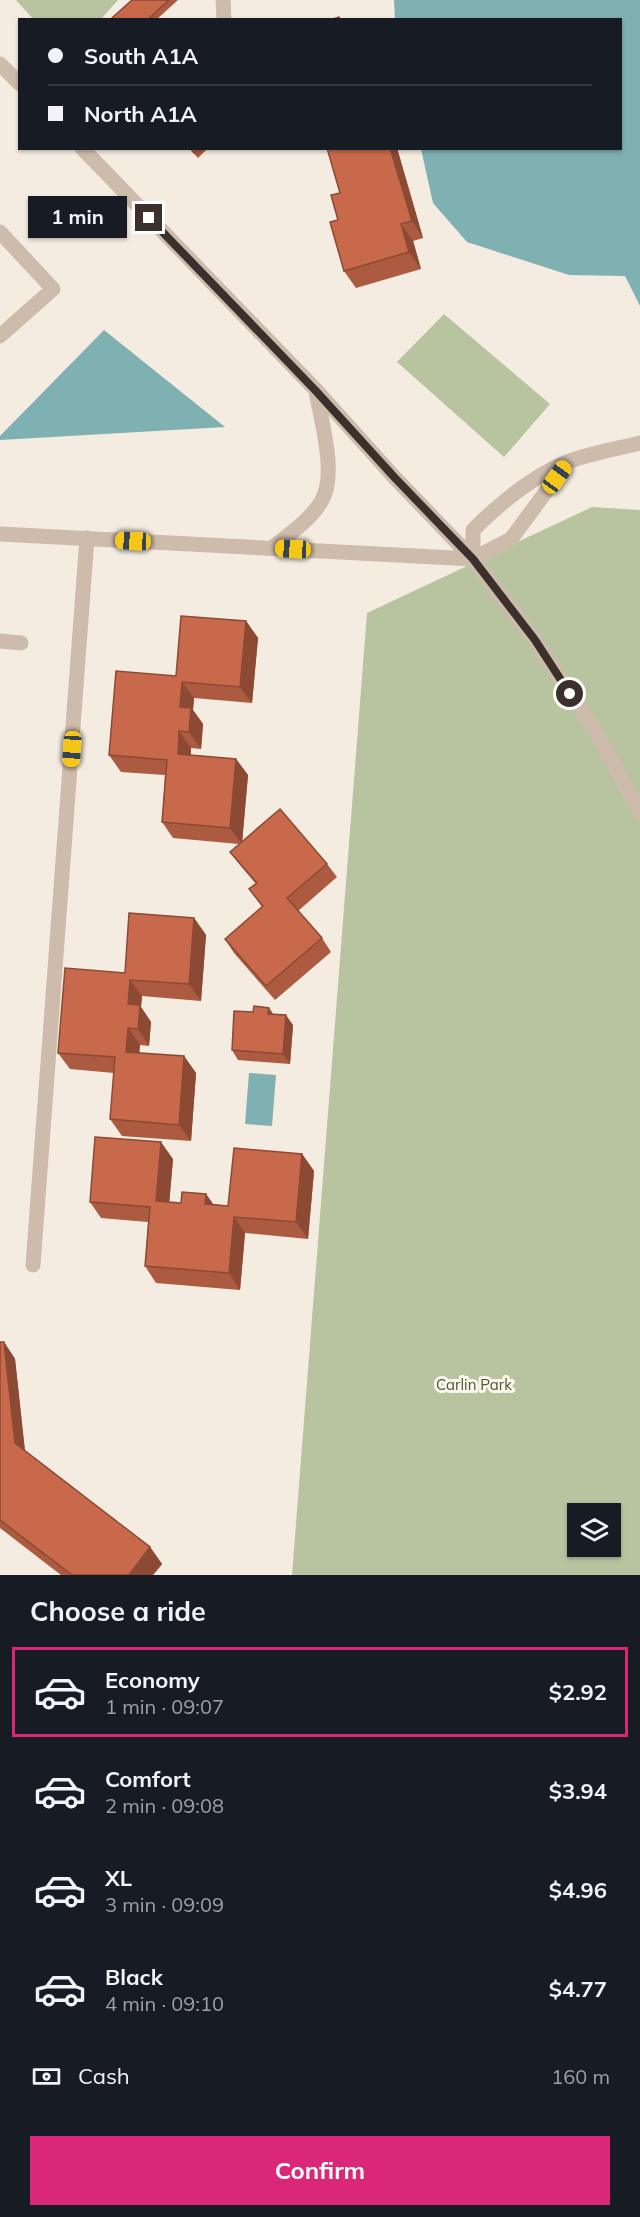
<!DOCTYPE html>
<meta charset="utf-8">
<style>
:root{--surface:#171b24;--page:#242831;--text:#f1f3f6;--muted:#9ea1a6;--line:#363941;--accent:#db2777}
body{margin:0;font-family:Mulish,sans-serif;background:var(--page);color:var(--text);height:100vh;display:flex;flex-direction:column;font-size:22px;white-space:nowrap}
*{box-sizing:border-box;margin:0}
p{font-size:20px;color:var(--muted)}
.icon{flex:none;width:33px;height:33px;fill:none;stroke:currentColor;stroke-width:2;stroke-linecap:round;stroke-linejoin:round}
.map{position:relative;height:1575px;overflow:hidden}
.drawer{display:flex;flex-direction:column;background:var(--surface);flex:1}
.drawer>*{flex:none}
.top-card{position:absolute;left:18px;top:18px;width:604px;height:132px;border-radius:0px;box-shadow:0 2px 4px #0004;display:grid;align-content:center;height:132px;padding:0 30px;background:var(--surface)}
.controls{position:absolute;left:567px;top:1503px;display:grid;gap:12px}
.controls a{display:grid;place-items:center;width:54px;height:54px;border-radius:0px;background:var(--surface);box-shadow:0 2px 4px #0004;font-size:30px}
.end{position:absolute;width:27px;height:27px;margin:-14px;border:8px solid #3b302b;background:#fff;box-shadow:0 0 0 3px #fff}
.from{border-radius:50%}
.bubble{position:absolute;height:42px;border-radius:0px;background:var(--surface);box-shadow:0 2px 4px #0004;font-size:20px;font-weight:700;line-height:42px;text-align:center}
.car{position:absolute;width:18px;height:36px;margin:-18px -9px;border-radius:8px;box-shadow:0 0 4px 2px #0007;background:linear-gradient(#f5c518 24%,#345 0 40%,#f5c518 0 76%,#345 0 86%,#f5c518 0)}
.top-card b{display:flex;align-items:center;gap:21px;height:57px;font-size:22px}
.top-card b+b{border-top:2px solid var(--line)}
.top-card i{width:15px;height:15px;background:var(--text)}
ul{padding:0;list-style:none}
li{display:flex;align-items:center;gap:18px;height:90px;margin:0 12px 9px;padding:0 18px;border:3px solid transparent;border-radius:0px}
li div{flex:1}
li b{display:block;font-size:22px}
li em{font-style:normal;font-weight:700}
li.selected{border-color:var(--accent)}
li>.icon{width:54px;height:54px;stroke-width:1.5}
h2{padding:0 30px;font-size:27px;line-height:72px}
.pay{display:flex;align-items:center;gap:15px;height:66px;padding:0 30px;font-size:22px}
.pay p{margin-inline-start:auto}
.cta{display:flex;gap:12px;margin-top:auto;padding:12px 30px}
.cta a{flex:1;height:69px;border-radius:0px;background:var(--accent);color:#fff;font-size:24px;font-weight:700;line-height:69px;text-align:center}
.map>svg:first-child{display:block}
.green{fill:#b8c4a0;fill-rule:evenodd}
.water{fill:#7fb0b2}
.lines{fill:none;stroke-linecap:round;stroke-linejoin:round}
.minor{stroke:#cdbbac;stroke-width:15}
.wall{fill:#ac5a40}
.shaded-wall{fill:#8c4a34}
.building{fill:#c8694b;stroke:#8c4a34;stroke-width:1.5}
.route{stroke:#3b302b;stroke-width:8}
.labels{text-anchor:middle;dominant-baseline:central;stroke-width:6;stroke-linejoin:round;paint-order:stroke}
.park-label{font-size:15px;fill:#4a5a2e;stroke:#fbf5ee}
</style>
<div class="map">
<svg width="640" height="1575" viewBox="0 0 640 1575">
<rect width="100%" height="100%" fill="#f4ebe1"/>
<path class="green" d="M16 0H118L101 19 34 20Z
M444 314 550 404 504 457 397 362Z
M592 507 640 510V1575H292L367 613ZM578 1514H610V1546H578Z"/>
<path class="water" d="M394 0H640V306L625 276 569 275 467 242 433 203 421 149 621 148V20L395 19Z
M104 330 225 427 0 440V436Z
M249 1073 276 1075 272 1126 245 1124Z"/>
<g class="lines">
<path class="minor" d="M223 0 224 20
M0 64 20 84
M82 148 316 390 395 478 473 559 535 640 594 729 640 812
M0 232 53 289 0 336
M0 534 473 559 511 539 568 462
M272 548C289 534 311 520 322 500 337 473 321 421 316 391
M473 559V530C500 503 531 477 567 462 590 453 616 449 640 443
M0 641 21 643
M33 1265 87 538"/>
</g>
<path class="wall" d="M132 0H178L156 20H113Z
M189 148H208L198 158Z
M397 148 423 238 413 241 421 269 356 288 344 271 338 220 340 193Z
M246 621 258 638 252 703 194 698 193 710 203 724 201 749 191 748V755L236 759 248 775 242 842 327 864 337 877 298 911 322 938 331 952 275 1000 234 953 225 939 262 907 249 889 256 884 240 865 230 852 239 844 173 838 162 822 165 775 121 772 109 755 176 676Z
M194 918 206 935 201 1001 142 996 141 1007 151 1022 149 1046 140 1045 139 1053 184 1056 196 1073 191 1141 122 1136 110 1119 114 1073 70 1069 58 1053 125 973Z
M269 1008 273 1014 293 1025 290 1064 238 1060 232 1050 253 1012Z
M302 1154 314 1171 308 1239 245 1233 240 1290 156 1283 145 1266 148 1222 101 1218 90 1202 173 1159 169 1202 181 1203 206 1194 213 1204 228 1206Z
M0 1342H4L15 1359 25 1452 150 1547 162 1564 153 1575H61L0 1528Z"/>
<path class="shaded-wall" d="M390 148H397L423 238 412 221Z
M401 224 413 241 421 269 409 252Z
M246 621 258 638 252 703 240 687Z
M182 682 194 698 193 710 203 724 201 749 189 732 180 707Z
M179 731 191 748 189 771 178 754Z
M236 759 248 775 242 844 230 828Z
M194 918 206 935 201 1001 189 984Z
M130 980 142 996 141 1007 151 1022 149 1046 138 1029 128 1004Z
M269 1008 275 1017 268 1014Z
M286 1015 293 1025 290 1064 283 1054Z
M128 1028 140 1045 138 1068 126 1052Z
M184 1056 196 1073 191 1141 179 1125Z
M161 1142 173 1159 168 1218 156 1201Z
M302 1154 314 1171 308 1239 296 1222Z
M206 1194 218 1211 205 1204Z
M234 1217 245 1233 240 1290 229 1273Z
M4 1342 15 1359 26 1460 15 1443Z
M150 1547 162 1564 153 1575H129Z"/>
<path class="building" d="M132 0H169L147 20H113L112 18Z
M339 17V20H330Z
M190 148H199L194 153Z
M327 148H390L412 221 401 224 409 252 344 271 330 222 338 220 331 195 340 193Z
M181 616 246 621 240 687 182 682 180 707 191 708 189 732 179 731 178 754 236 759 230 828 162 822 167 760 109 755 116 671 176 676Z
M280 809 327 864 287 898 322 938 266 986 225 939 263 906 249 889 257 883 230 852Z
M129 913 194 918 189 984 130 980 128 1004 140 1005 138 1029 128 1028 126 1052 184 1056 179 1125 110 1119 115 1057 58 1053 65 968 125 973Z
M254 1006 269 1008 268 1014 286 1015 283 1054 232 1050 234 1011 253 1012Z
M95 1137 161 1142 156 1201 181 1203 182 1192 206 1194 205 1204 228 1206 234 1148 302 1154 296 1222 234 1217 229 1273 145 1266 150 1207 90 1202Z
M0 1342H4L15 1443 150 1547 129 1575H72L0 1520Z"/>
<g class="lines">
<path class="route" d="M149 218 315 390 395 478 473 559 535 640 570 694"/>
</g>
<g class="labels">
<g class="park-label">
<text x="474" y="1384">Carlin Park</text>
</g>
</g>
</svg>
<div class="controls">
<a><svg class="icon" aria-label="layers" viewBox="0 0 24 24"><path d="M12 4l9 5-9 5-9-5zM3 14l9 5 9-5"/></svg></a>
</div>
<i class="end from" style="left:570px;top:694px"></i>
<i class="end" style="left:149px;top:218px"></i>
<div class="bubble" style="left:28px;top:196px;width:99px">1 min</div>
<i class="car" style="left:557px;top:477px;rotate:36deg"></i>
<i class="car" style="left:133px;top:541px;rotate:273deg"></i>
<i class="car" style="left:293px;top:549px;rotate:273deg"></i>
<i class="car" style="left:72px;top:749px;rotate:184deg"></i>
<div class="top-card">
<b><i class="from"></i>South A1A</b>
<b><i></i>North A1A</b>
</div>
</div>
<section class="drawer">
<h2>Choose a ride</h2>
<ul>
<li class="selected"><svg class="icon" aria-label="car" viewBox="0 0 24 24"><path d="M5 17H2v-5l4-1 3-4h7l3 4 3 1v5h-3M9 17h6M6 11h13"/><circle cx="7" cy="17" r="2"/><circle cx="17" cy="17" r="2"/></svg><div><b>Economy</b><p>1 min · 09:07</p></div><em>$2.92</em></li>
<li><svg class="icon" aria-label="car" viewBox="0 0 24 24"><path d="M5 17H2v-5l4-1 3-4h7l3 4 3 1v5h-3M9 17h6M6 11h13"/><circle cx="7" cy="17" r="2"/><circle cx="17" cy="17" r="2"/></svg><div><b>Comfort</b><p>2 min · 09:08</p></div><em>$3.94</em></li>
<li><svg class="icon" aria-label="car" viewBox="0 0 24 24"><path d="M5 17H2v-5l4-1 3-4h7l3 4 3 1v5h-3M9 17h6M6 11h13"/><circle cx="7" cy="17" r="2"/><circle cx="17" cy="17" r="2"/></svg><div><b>XL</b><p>3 min · 09:09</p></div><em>$4.96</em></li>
<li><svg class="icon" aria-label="car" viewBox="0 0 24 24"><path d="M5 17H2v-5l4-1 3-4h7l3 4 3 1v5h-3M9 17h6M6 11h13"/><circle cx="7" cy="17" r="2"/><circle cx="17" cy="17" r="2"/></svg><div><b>Black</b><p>4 min · 09:10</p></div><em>$4.77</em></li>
</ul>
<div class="pay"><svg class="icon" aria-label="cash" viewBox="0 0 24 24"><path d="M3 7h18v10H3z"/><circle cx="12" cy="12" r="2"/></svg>Cash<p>160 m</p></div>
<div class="cta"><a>Confirm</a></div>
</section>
